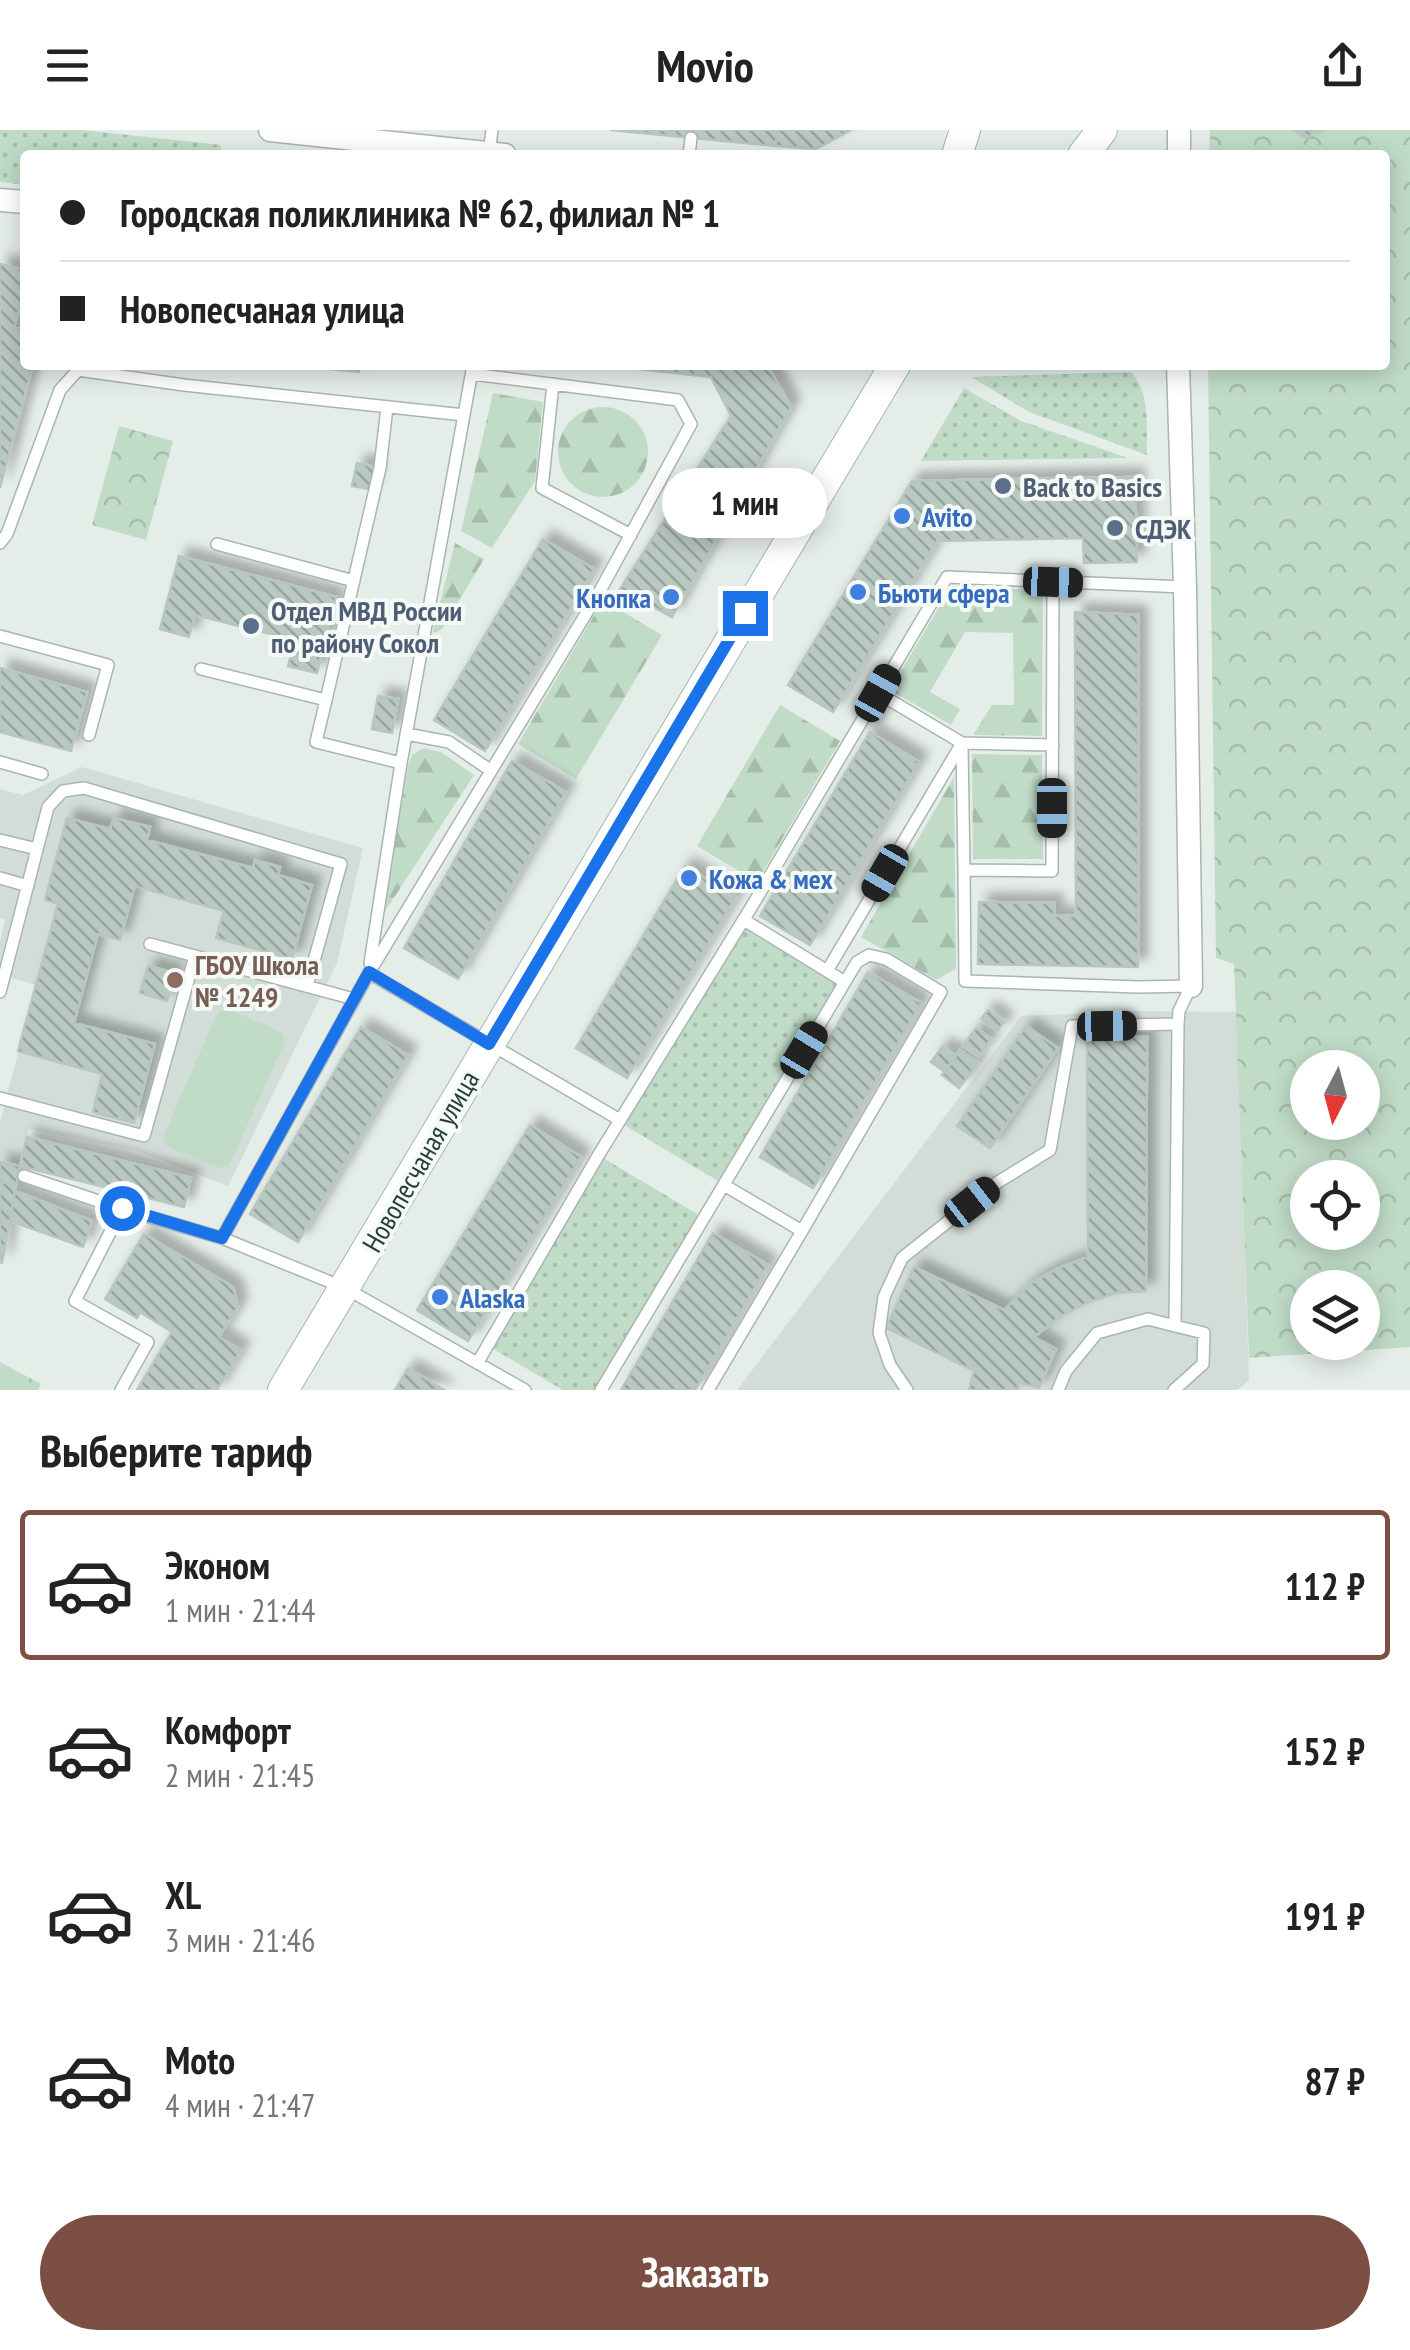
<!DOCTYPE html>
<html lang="ru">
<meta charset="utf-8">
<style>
:root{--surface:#fff;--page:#f2f2f2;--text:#222;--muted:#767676;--line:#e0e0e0;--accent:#7b4f42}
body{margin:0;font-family:"PT Sans Narrow",sans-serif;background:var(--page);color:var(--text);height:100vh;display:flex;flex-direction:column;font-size:38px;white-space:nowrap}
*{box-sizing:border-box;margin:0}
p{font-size:32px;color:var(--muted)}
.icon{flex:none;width:55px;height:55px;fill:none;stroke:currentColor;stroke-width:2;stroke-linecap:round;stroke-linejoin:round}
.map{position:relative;height:1260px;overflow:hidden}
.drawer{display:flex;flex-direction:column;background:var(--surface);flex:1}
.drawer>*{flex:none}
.banner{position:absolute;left:20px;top:20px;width:1370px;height:220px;border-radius:10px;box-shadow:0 5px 25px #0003;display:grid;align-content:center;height:220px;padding:0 40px;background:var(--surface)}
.needle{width:65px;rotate:186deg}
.tools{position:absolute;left:1290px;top:920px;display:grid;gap:20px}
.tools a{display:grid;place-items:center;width:90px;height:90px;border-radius:50%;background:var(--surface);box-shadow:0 5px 25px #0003;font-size:50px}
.end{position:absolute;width:45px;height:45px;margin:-22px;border:12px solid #1a73e8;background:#fff;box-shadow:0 0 0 5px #fff}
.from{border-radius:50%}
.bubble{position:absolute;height:70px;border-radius:35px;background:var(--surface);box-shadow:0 5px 25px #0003;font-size:32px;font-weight:600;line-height:70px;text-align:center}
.car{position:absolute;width:30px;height:60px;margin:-30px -15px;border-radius:12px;box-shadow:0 0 8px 2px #0007;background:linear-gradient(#222 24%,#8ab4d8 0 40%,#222 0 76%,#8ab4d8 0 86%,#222 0)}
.banner b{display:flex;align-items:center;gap:35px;height:95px;font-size:38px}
.banner b+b{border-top:2px solid var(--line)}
.banner i{width:25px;height:25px;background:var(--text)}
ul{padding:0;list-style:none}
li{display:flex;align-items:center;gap:30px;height:150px;margin:0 20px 15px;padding:0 20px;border:5px solid transparent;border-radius:10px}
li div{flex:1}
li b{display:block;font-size:38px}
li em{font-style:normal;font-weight:600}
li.selected{border-color:var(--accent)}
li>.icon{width:90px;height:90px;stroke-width:1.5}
h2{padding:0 40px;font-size:45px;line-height:120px}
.cta{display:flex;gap:20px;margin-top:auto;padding:20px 40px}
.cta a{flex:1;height:115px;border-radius:60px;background:var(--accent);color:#fff;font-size:40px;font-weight:600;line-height:115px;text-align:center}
header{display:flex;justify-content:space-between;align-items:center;height:130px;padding:0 40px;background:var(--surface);font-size:45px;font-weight:600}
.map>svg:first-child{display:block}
.built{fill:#d3ddd8}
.grass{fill:url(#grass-dots)}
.forest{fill:url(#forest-firs)}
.park{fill:url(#park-crowns);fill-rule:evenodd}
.pitch{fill:#c0dcc7}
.building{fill:url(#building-back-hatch);stroke:#b8c6c0;stroke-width:2.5;filter:url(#shadow)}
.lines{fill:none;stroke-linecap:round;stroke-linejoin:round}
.lane-casing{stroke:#a8b5b0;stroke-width:14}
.street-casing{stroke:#a8b5b0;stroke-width:25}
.secondary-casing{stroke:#a4b8b1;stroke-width:32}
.lane{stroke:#fff;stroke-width:11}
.street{stroke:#fff;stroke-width:22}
.secondary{stroke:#fff;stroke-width:30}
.route{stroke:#1a73e8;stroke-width:12}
.service-dot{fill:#5c6f8a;stroke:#f5faf7;stroke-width:4}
.shop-dot{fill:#3f7fe0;stroke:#f5faf7;stroke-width:4}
.education-dot{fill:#8d6e63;stroke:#f5faf7;stroke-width:4}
.labels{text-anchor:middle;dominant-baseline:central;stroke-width:8;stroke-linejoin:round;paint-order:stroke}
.service-label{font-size:28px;font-weight:bold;fill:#4e5e75;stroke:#f5faf7;text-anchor:start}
.shop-label{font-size:28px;font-weight:bold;fill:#366cbe;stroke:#f5faf7;text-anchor:start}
.education-label{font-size:28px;font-weight:bold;fill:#785e54;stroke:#f5faf7;text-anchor:start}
.street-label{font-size:28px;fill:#253e37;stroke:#f5faf7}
</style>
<header><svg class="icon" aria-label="menu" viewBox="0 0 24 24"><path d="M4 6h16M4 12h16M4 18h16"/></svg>Movio<svg class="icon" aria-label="share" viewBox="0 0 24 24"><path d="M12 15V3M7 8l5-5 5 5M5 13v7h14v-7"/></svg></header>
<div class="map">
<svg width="1410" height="1260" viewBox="0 0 1410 1260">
<defs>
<pattern id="grass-dots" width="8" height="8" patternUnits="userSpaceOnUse" patternTransform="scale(2.5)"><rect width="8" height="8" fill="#c0dcc7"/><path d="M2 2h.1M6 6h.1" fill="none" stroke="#a5beac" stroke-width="1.8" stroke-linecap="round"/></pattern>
<pattern id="forest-firs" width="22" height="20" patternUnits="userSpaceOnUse" patternTransform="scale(2.5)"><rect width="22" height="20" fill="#c0dcc7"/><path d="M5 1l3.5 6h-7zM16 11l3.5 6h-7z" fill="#a5beac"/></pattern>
<pattern id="park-crowns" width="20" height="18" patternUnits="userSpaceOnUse" patternTransform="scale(2.5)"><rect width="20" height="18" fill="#c0dcc7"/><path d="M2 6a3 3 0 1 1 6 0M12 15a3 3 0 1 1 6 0" fill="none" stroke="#a5beac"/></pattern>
<pattern id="building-back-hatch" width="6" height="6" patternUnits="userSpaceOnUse" patternTransform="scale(2.5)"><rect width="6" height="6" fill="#bac8c2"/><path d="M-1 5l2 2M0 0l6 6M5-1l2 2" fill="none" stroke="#97a49e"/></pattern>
<filter id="shadow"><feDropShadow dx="9" dy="-9" stdDeviation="5" flood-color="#0004"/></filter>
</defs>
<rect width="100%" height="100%" fill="#e5ede9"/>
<path class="built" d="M82 637 363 718 337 833 228 1056 138 1021 29 999 20 1036 0 1032V992L36 855 0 845V810L5 790 0 788V659L23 665Z
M1139 881 1237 882 1249 1251 1237 1260H737L1021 886Z"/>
<path class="grass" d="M0 0H82L221 15 220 25H25V55L0 52Z
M1131 242C1151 265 1146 296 1147 325L1029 282 971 247Z
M964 258 1021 291 1128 328 921 331Z
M741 797 837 854 720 1052 624 995Z
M603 1028 699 1085 595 1260H563L490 1217Z"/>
<path class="forest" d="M493 263 543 272 535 351 492 418 461 401Z
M558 322a45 45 0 1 1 90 0a45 45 0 1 1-90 0Z
M455 413 484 429 442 499 434 503 433 501Z
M952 455 1043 461 1042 606 973 605 992 575H1014L1013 503 965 502 930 562 960 579 951 595 890 560Z
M603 470 662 505 576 649 518 614Z
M780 575 840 611 757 752 697 716Z
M423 618 441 622 474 645 382 786 408 636 412 625Z
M972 624 1042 625 1043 729H973Z
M954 647 956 839 936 850 861 807Z"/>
<path class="park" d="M1210 0H1410V1217L1249 1228 1234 834 1216 828 1208 235H1385V25H1209ZM1308 938H1362V992H1308ZM1308 1048H1362V1102H1308ZM1308 1158H1362V1212H1308Z
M119 296 173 311 146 410 92 395Z
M0 1232 41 1254 38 1260H0Z"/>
<path class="pitch" d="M224 880H230L281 902 284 908V914L232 1029 228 1036 220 1038 168 1017 164 1012 163 1007 215 888 219 882Z"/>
<path class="building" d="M610 0H777L776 16Z
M777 0H851L816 19 776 16Z
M1293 0H1314L1308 9Z
M0 134 25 140V157L14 197 25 200V235H33L0 358Z
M293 235H360L359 242Z
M602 235H767L791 277 672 487 620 459 731 286 711 247Z
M357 333 375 337 370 359 352 356Z
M1135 347 1137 432 1084 433 1083 408 937 411 833 582 788 555 912 351Z
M543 409 594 439 485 621 434 590Z
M179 426 336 467 317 543 288 536 295 510 195 485 189 507 160 499Z
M1075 482 1138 485V837L978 834 979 772 1054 773V786H1076Z
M0 538 87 562 71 621 0 602Z
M378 566 398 569 392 603 372 599Z
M870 602 919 632 810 815 760 786Z
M512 631 566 662 458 849 404 818Z
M67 688 110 699 114 688 150 697 147 710 253 738 255 730 280 737 278 745 312 755 292 829 216 808 224 781 135 756 120 810 98 804 74 893 155 914 134 993 93 982 102 944 18 921 58 774 45 770Z
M685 736 736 767 627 948 576 918Z
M148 836 175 843 167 871 140 863Z
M868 842 921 873 813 1058 760 1027Z
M988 880 1004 892 997 901 981 889Z
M1026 896 1058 918 990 1018 957 996Z
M361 897 408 925 298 1112 250 1084Z
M976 898 991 909 978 927 963 916Z
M1087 906 1147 907 1146 1161 1116 1163 1089 1172 1059 1187 1034 1207 1056 1219 1039 1258 1018 1252V1260H969L974 1241 886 1198 914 1137 1004 1180 1031 1153 1061 1137 1088 1127Z
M943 916 956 926 945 942 931 932Z
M960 920 978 933 959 958 942 945Z
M530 995 581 1027 468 1211 417 1180Z
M27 1007 191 1048 184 1077 20 1036Z
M0 1032 20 1036 16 1055 0 1052Z
M0 1052 16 1055 10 1091 0 1089Z
M15 1061 92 1091 83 1117 10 1091Z
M0 1089 10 1091 2 1133 0 1132Z
M713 1103 768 1135 695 1260H621Z
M144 1104 233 1157 238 1176 219 1207 241 1220 217 1260H137L172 1202 140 1182 137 1188 105 1169Z
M408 1238 444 1260H395Z"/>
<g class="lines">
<g class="lane-casing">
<path id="lane" d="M489 23 492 0
M689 25 691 8
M78 240 184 255 464 285
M472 244 678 270 691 294 601 459 369 843 222 1108 345 1158 525 1260
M553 254 542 358 631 405
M0 413 7 404 60 260 78 240 79 235
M217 414 354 451
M1053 452 1052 741 964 740 965 851 1138 857 1191 856 1179 881 1178 894 1175 1196 1204 1203 1203 1234 1174 1260
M0 506 108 535 89 605
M201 539 326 570 316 612 401 633
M878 563 962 613 1053 615
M326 570 380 338 387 277
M406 604 449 612 490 640
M962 615 964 740
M0 632 42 644
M0 710 37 719
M0 748 28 756
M150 814 195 826
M370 833 401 633 473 235
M827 841 962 613
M369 843 620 990
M0 862 48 677 63 661 84 658 341 734 307 856
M0 968 144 1006 195 826 354 869
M24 1046 122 1079
M802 1101 941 862 886 829 869 825 857 832 845 852
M478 1232 598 1026 752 776 947 447 1185 457
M121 1260 148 1212 75 1171 122 1079 222 1108
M601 1260 845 852 744 790
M708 1260 802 1101 724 1055
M907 1260 890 1235 879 1203 884 1167 902 1128 998 1052 1050 1020 1072 896 1178 894
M1058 1260 1066 1241 1097 1203 1148 1189 1175 1196"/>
</g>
<g class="street-casing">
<path id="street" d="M270 0 505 25
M1179 25V0
M0 70 25 72
M1178 235 1185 457 1191 856"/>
</g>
<g class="secondary-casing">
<path id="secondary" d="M957 25 965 0
M1083 25 1102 0
M283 1260 895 235"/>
</g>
<use href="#lane" class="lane"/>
<use href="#street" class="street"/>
<use href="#secondary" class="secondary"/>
</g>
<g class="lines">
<path class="route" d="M122 1078 222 1108 369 842 489 914 745 483"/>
</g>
<g class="service-dot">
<circle cx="1003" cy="356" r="10"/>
<circle cx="1115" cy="398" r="10"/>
<circle cx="251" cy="496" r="10"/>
</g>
<g class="shop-dot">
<circle cx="902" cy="386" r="10"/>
<circle cx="858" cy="462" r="10"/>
<circle cx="671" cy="467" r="10"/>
<circle cx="689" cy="748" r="10"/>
<circle cx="440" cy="1167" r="10"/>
</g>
<circle class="education-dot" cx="175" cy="850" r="10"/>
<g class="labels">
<g class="service-label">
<text x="1023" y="356">Back to Basics</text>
<text x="1135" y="398">СДЭК</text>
<text x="271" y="480">Отдел МВД России<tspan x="271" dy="32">по району Сокол</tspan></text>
</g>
<g class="shop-label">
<text x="922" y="386">Avito</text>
<text x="878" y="462">Бьюти сфера</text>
<text x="651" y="467" text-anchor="end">Кнопка</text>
<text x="709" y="748">Кожа &amp; мех</text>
<text x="460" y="1167">Alaska</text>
</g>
<g class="education-label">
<text x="195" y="834">ГБОУ Школа<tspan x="195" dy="32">№ 1249</tspan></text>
</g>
<g class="street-label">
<text transform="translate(420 1031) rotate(-60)">Новопесчаная улица</text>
</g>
</g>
</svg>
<div class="tools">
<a><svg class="needle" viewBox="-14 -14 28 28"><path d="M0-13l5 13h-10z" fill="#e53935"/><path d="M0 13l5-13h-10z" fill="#767676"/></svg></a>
<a><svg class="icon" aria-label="locate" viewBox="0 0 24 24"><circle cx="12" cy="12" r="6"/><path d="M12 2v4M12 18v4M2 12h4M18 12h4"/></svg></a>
<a><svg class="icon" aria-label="layers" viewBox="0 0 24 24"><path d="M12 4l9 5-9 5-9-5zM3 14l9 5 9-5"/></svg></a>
</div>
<i class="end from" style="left:122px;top:1078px"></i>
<i class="end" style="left:745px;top:483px"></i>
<div class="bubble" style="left:662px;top:338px;width:165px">1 мин</div>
<i class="car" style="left:1053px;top:452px;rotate:92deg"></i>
<i class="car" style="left:878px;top:563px;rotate:29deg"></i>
<i class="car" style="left:1052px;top:678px;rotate:180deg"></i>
<i class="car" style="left:885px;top:743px;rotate:210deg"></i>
<i class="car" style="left:1107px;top:896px;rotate:89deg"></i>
<i class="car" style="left:804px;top:920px;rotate:31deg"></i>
<i class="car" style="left:972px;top:1072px;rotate:52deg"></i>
<div class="banner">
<b><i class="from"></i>Городская поликлиника № 62, филиал № 1</b>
<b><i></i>Новопесчаная улица</b>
</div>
</div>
<section class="drawer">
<h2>Выберите тариф</h2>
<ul>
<li class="selected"><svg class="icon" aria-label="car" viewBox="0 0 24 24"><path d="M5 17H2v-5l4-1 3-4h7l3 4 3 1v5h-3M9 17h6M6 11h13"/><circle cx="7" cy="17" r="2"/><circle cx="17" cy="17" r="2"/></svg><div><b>Эконом</b><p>1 мин · 21:44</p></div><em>112 ₽</em></li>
<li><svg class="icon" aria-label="car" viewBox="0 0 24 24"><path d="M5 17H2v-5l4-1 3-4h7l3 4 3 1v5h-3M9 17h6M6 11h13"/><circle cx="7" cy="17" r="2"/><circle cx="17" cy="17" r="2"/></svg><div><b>Комфорт</b><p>2 мин · 21:45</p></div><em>152 ₽</em></li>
<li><svg class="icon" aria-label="car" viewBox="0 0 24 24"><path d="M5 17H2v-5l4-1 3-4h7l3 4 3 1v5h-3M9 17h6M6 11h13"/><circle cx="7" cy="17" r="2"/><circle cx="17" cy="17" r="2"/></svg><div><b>XL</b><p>3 мин · 21:46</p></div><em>191 ₽</em></li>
<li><svg class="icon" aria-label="car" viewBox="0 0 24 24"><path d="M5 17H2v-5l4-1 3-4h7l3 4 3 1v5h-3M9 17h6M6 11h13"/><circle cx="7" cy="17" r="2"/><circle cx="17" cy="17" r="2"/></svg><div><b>Moto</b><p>4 мин · 21:47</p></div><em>87 ₽</em></li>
</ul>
<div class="cta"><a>Заказать</a></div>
</section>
